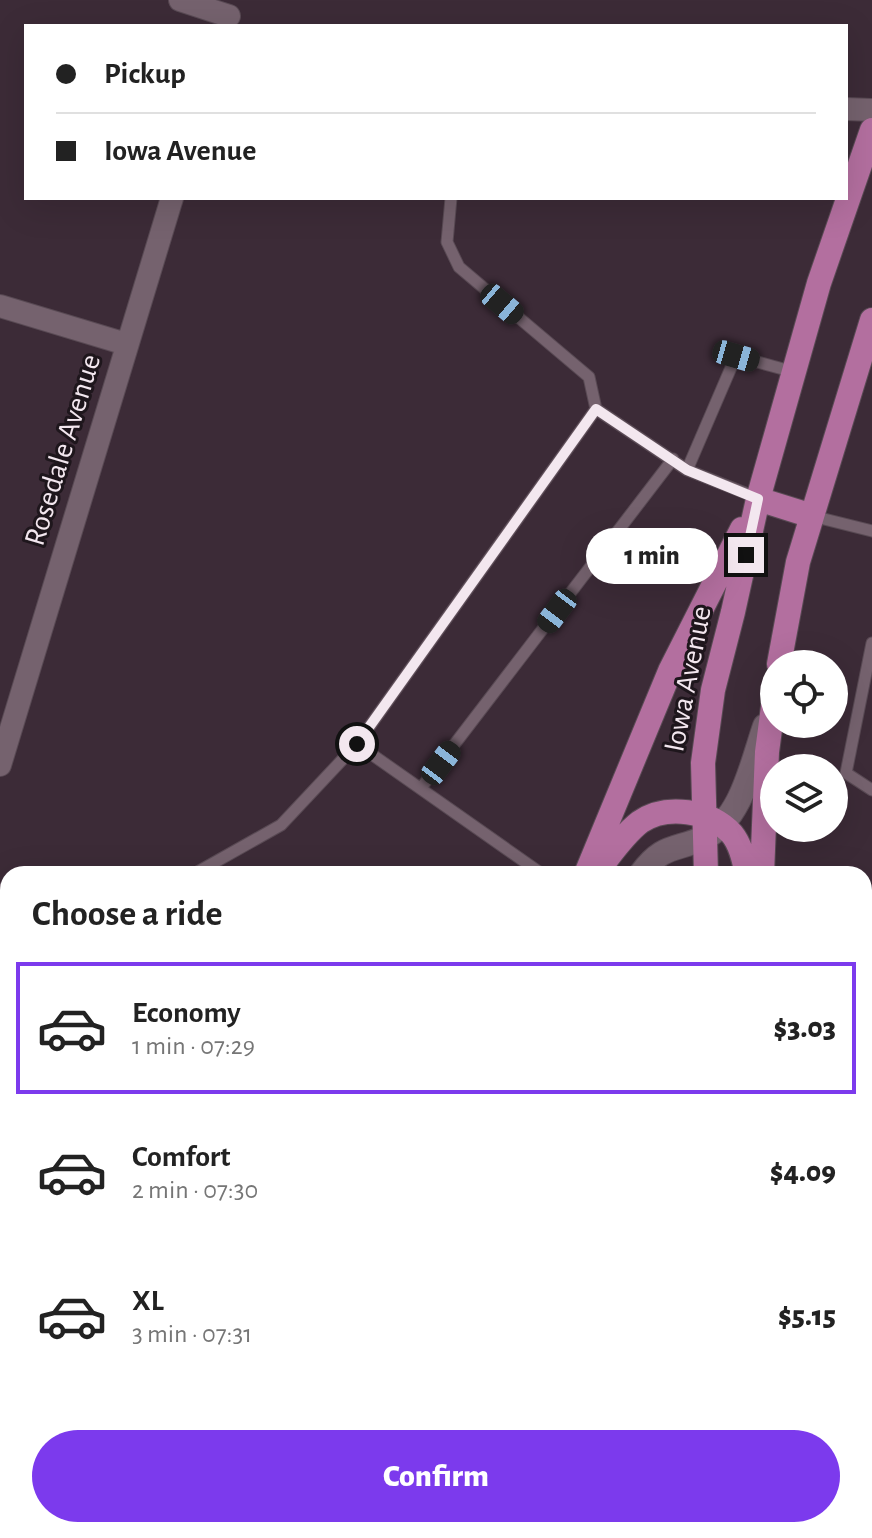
<!DOCTYPE html>
<meta charset="utf-8">
<style>
:root{--surface:#fff;--page:#f2f2f2;--text:#222;--muted:#767676;--line:#e0e0e0;--accent:#7c3aed}
body{margin:0;font-family:"Alegreya Sans",sans-serif;background:var(--page);color:var(--text);height:100vh;display:flex;flex-direction:column;font-size:30px;white-space:nowrap}
*{box-sizing:border-box;margin:0}
p{font-size:26px;color:var(--muted)}
.icon{flex:none;width:44px;height:44px;fill:none;stroke:currentColor;stroke-width:2;stroke-linecap:round;stroke-linejoin:round}
.map{position:relative;flex:1;overflow:hidden}
.panel{position:absolute;left:0px;top:866px;width:872px;height:672px;display:flex;flex-direction:column;background:var(--surface);border-radius:24px 24px 0 0;box-shadow:0 8px 32px #0002}
.panel>*{flex:none}
.banner{position:absolute;left:24px;top:24px;width:824px;height:176px;border-radius:0px;box-shadow:0 8px 32px #0002;display:grid;align-content:center;height:176px;padding:0 32px;background:var(--surface)}
.fabs{position:absolute;left:760px;top:650px;display:grid;gap:16px}
.fabs a{display:grid;place-items:center;width:88px;height:88px;border-radius:50%;background:var(--surface);box-shadow:0 8px 32px #0002;font-size:40px}
.end{position:absolute;width:36px;height:36px;margin:-18px;border:10px solid #f3e7ef;background:#111;box-shadow:0 0 0 4px #111}
.from{border-radius:50%}
.bubble{position:absolute;height:56px;border-radius:28px;background:var(--surface);box-shadow:0 8px 32px #0002;font-size:26px;font-weight:800;line-height:56px;text-align:center}
.car{position:absolute;width:24px;height:48px;margin:-24px -12px;border-radius:10px;box-shadow:0 0 6px 2px #0007;background:linear-gradient(#222 24%,#8ab4d8 0 40%,#222 0 76%,#8ab4d8 0 86%,#222 0)}
.banner b{display:flex;align-items:center;gap:28px;height:76px;font-size:30px}
.banner b+b{border-top:2px solid var(--line)}
.banner i{width:20px;height:20px;background:var(--text)}
ul{padding:0;list-style:none}
li{display:flex;align-items:center;gap:24px;height:132px;margin:0 16px 12px;padding:0 16px;border:4px solid transparent;border-radius:0px}
li div{flex:1}
li b{display:block;font-size:30px}
li em{font-style:normal;font-weight:800}
li.on{border-color:var(--accent)}
li>.icon{width:72px;height:72px;stroke-width:1.5}
h2{padding:0 32px;font-size:36px;line-height:96px}
.button{display:flex;gap:16px;margin-top:auto;padding:16px 32px}
.button a{flex:1;height:92px;border-radius:48px;background:var(--accent);color:#fff;font-size:32px;font-weight:800;line-height:92px;text-align:center}
.map>svg:first-child{display:block}
.building{fill:#6f295e;stroke:#95818e;stroke-width:2}
.lines{fill:none;stroke-linecap:round;stroke-linejoin:round}
.service-casing{stroke:#594a54;stroke-width:13}
.minor-casing{stroke:#594a54;stroke-width:24}
.secondary-casing{stroke:#594a54;stroke-width:26}
.primary-casing{stroke:#594a54;stroke-width:26}
.motorway-casing{stroke:#594a54;stroke-width:26}
.service{stroke:#75626e;stroke-width:11}
.minor{stroke:#75626e;stroke-width:22}
.secondary{stroke:#75626e;stroke-width:24}
.primary{stroke:#b36f9f;stroke-width:24}
.motorway{stroke:#dc78c0;stroke-width:24}
.route{stroke:#f3e7ef;stroke-width:10}
.labels{text-anchor:middle;dominant-baseline:central;stroke-width:6;stroke-linejoin:round;paint-order:stroke}
.street-label{font-size:30px;fill:#f3e7ef;stroke:#1e161c}
</style>
<div class="map">
<svg width="872" height="1538" viewBox="0 0 872 1538">
<rect width="100%" height="100%" fill="#3c2b37"/>
<path class="building" d="M0 1080H8V1120H0Z
M0 1198H8V1237H0Z"/>
<g class="lines">
<g class="service-casing">
<path id="service" d="M451 198 447 242 459 267 589 377 596 409
M687 470 736 356 794 372
M812 516 872 531
M872 643 846 773 872 790
M421 788 673 459
M194 874 281 825 357 744
M542 874 357 744 596 409 687 470 758 498
M0 889 8 888
M864 950 872 953
M864 1055 869 1079
M0 1066H8
M0 1250H8"/>
</g>
<g class="minor-casing">
<path id="minor" d="M180 0 229 16
M846 109 872 110
M0 306 126 344
M0 765 172 198
M0 1457 8 1459
M152 1530 164 1538"/>
</g>
<g class="secondary-casing">
<path id="secondary" d="M641 874C663 844 674 851 704 838 742 819 752 763 765 726
M247 1538 251 1530
M317 1538 321 1530"/>
</g>
<g class="primary-casing">
<path id="primary" d="M758 499 812 516
M779 664 798 562 872 320
M586 874 670 671 742 529
M595 874C609 857 622 836 640 822 666 804 710 810 732 834 741 845 744 861 747 874
M706 874 703 763 713 690 733 612 758 499 819 283 872 130
M762 874 767 752 774 699
M864 1438 872 1468"/>
</g>
<g class="motorway-casing">
<path id="motorway" d="M864 1323 872 1314
M864 1430 872 1419
M782 1538 788 1530"/>
</g>
<use href="#service" class="service"/>
<use href="#minor" class="minor"/>
<use href="#secondary" class="secondary"/>
<use href="#primary" class="primary"/>
<use href="#motorway" class="motorway"/>
</g>
<g class="lines">
<path class="route" d="M357 744 596 409 687 470 758 499 746 555"/>
</g>
<g class="labels">
<g class="street-label">
<text transform="translate(63 450) rotate(-73)">Rosedale Avenue</text>
<text transform="translate(688 679) rotate(-79)">Iowa Avenue</text>
</g>
</g>
</svg>
<div class="fabs">
<a><svg class="icon" aria-label="locate" viewBox="0 0 24 24"><circle cx="12" cy="12" r="6"/><path d="M12 2v4M12 18v4M2 12h4M18 12h4"/></svg></a>
<a><svg class="icon" aria-label="layers" viewBox="0 0 24 24"><path d="M12 4l9 5-9 5-9-5zM3 14l9 5 9-5"/></svg></a>
</div>
<i class="end from" style="left:357px;top:744px"></i>
<i class="end" style="left:746px;top:555px"></i>
<div class="bubble" style="left:586px;top:528px;width:132px">1 min</div>
<i class="car" style="left:502px;top:304px;rotate:130deg"></i>
<i class="car" style="left:736px;top:356px;rotate:106deg"></i>
<i class="car" style="left:557px;top:611px;rotate:217deg"></i>
<i class="car" style="left:441px;top:763px;rotate:37deg"></i>
<div class="banner">
<b><i class="from"></i>Pickup</b>
<b><i></i>Iowa Avenue</b>
</div>
<section class="panel">
<h2>Choose a ride</h2>
<ul>
<li class="on"><svg class="icon" aria-label="car" viewBox="0 0 24 24"><path d="M5 17H2v-5l4-1 3-4h7l3 4 3 1v5h-3M9 17h6M6 11h13"/><circle cx="7" cy="17" r="2"/><circle cx="17" cy="17" r="2"/></svg><div><b>Economy</b><p>1 min · 07:29</p></div><em>$3.03</em></li>
<li><svg class="icon" aria-label="car" viewBox="0 0 24 24"><path d="M5 17H2v-5l4-1 3-4h7l3 4 3 1v5h-3M9 17h6M6 11h13"/><circle cx="7" cy="17" r="2"/><circle cx="17" cy="17" r="2"/></svg><div><b>Comfort</b><p>2 min · 07:30</p></div><em>$4.09</em></li>
<li><svg class="icon" aria-label="car" viewBox="0 0 24 24"><path d="M5 17H2v-5l4-1 3-4h7l3 4 3 1v5h-3M9 17h6M6 11h13"/><circle cx="7" cy="17" r="2"/><circle cx="17" cy="17" r="2"/></svg><div><b>XL</b><p>3 min · 07:31</p></div><em>$5.15</em></li>
</ul>
<div class="button"><a>Confirm</a></div>
</section>
</div>
